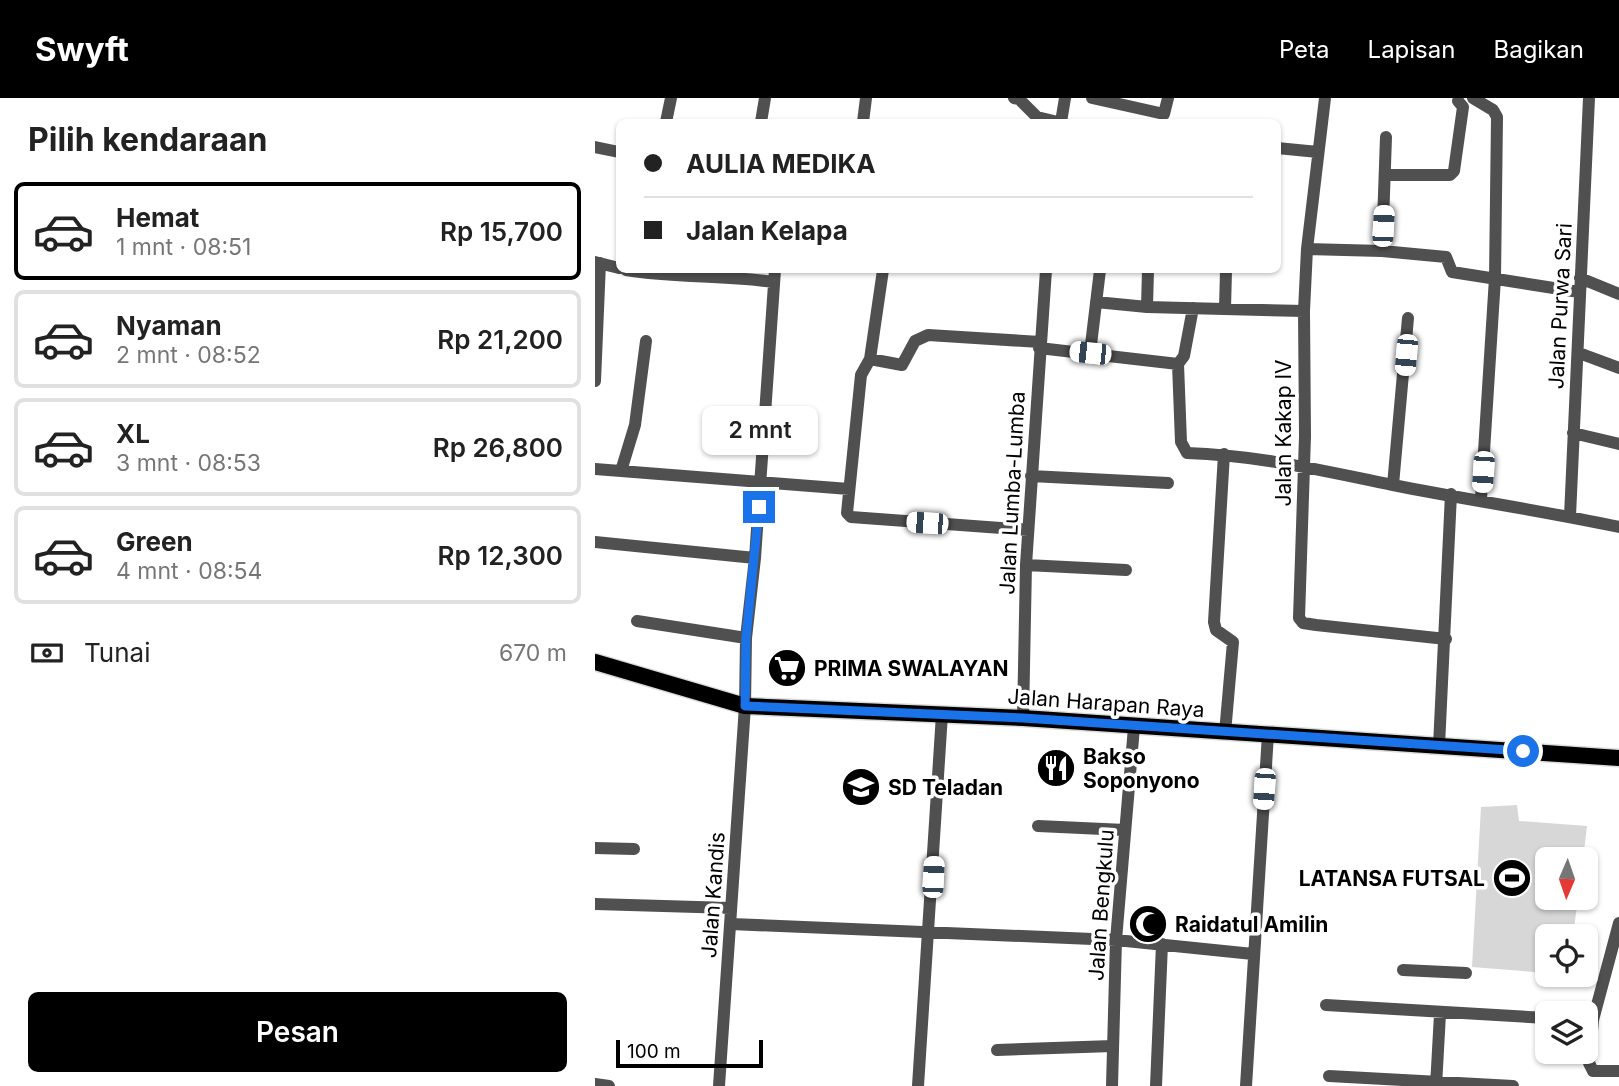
<!DOCTYPE html>
<html lang="id">
<meta charset="utf-8">
<style>
:root{--surface:#fff;--page:#f6f6f6;--text:#222;--muted:#767676;--line:#e0e0e0;--accent:#000}
body{margin:0;font-family:Inter,sans-serif;background:var(--page);color:var(--text);height:100vh;display:flex;flex-direction:column;font-size:26px;white-space:nowrap}
*{box-sizing:border-box;margin:0}
p{font-size:23px;color:var(--muted)}
.icon{flex:none;width:38px;height:38px;fill:none;stroke:currentColor;stroke-width:2;stroke-linecap:round;stroke-linejoin:round}
.map{position:relative;flex:1;overflow:hidden}
.drawer{display:flex;flex-direction:column;background:var(--surface);width:595px}
.drawer>*{flex:none}
.hud{position:absolute;left:21px;top:21px;width:665px;height:154px;border-radius:10px;box-shadow:0 2px 5px #0004;display:grid;align-content:center;height:154px;padding:0 28px;background:var(--surface)}
.needle{width:46px;rotate:182deg}
.controls{position:absolute;left:940px;top:749px;display:grid;gap:14px}
.controls a{display:grid;place-items:center;width:63px;height:63px;border-radius:10px;background:var(--surface);box-shadow:0 2px 5px #0004;font-size:35px}
.scale{position:absolute;left:21px;bottom:18px;width:147px;box-sizing:border-box;padding-left:7px;border:4px solid #000;border-top:0;font-size:19px;line-height:24px;white-space:nowrap;color:#000;-webkit-text-stroke:5px #fff;paint-order:stroke}
.end{position:absolute;width:32px;height:32px;margin:-16px;border:9px solid #1a73e8;background:#fff;box-shadow:0 0 0 4px #fff}
.from{border-radius:50%}
.bubble{position:absolute;height:49px;border-radius:10px;background:var(--surface);box-shadow:0 2px 5px #0004;font-size:23px;font-weight:600;line-height:49px;text-align:center}
.car{position:absolute;width:21px;height:42px;margin:-21px -10px;border-radius:9px;box-shadow:0 0 5px 2px #0007;background:linear-gradient(#fff 24%,#345 0 40%,#fff 0 76%,#345 0 86%,#fff 0)}
.hud b{display:flex;align-items:center;gap:24px;height:66px;font-size:26px}
.hud b+b{border-top:2px solid var(--line)}
.hud i{width:18px;height:18px;background:var(--text)}
ul{padding:0;list-style:none}
li{display:flex;align-items:center;gap:21px;height:98px;margin:0 14px 10px;padding:0 14px;border:4px solid var(--line);border-radius:10px}
li div{flex:1}
li b{display:block;font-size:26px}
li em{font-style:normal;font-weight:600}
li.on{border-color:var(--accent)}
li>.icon{width:63px;height:63px;stroke-width:1.5}
h2{padding:0 28px;font-size:32px;line-height:84px}
.pay{display:flex;align-items:center;gap:18px;height:77px;padding:0 28px;font-size:26px}
.pay p{margin-inline-start:auto}
.action{display:flex;gap:14px;margin-top:auto;padding:14px 28px}
.action a{flex:1;height:80px;border-radius:10px;background:var(--accent);color:#fff;font-size:28px;font-weight:600;line-height:80px;text-align:center}
header{display:flex;align-items:center;gap:42px;box-sizing:border-box;height:98px;padding:0 35px;background:var(--accent);color:#fff}
header strong{font-size:33px}
nav{display:flex;gap:38px;margin-inline-start:auto;font-size:24px}
main{display:flex;flex:1;min-height:0}
.map>svg:first-child{display:block}
.green{fill:#d7d7d7}
.lines{fill:none;stroke-linecap:round;stroke-linejoin:round}
.major-casing{stroke:#dbdbdb;stroke-width:19}
.minor{stroke:#505050;stroke-width:12}
.major{stroke:#000;stroke-width:16}
.route{stroke:#1a73e8;stroke-width:9}
.labels{text-anchor:middle;dominant-baseline:central;stroke-width:7;stroke-linejoin:round;paint-order:stroke}
.street-label{font-size:21px;fill:#000;stroke:#fff}
.poi-label{font-size:21px;font-weight:bold;fill:#000;stroke:#fff;text-anchor:start}
</style>
<header>
<strong>Swyft</strong>
<nav><a>Peta</a><a>Lapisan</a><a>Bagikan</a></nav>
</header>
<main>
<section class="drawer">
<h2>Pilih kendaraan</h2>
<ul>
<li class="on"><svg class="icon" aria-label="car" viewBox="0 0 24 24"><path d="M5 17H2v-5l4-1 3-4h7l3 4 3 1v5h-3M9 17h6M6 11h13"/><circle cx="7" cy="17" r="2"/><circle cx="17" cy="17" r="2"/></svg><div><b>Hemat</b><p>1 mnt · 08:51</p></div><em>Rp 15,700</em></li>
<li><svg class="icon" aria-label="car" viewBox="0 0 24 24"><path d="M5 17H2v-5l4-1 3-4h7l3 4 3 1v5h-3M9 17h6M6 11h13"/><circle cx="7" cy="17" r="2"/><circle cx="17" cy="17" r="2"/></svg><div><b>Nyaman</b><p>2 mnt · 08:52</p></div><em>Rp 21,200</em></li>
<li><svg class="icon" aria-label="car" viewBox="0 0 24 24"><path d="M5 17H2v-5l4-1 3-4h7l3 4 3 1v5h-3M9 17h6M6 11h13"/><circle cx="7" cy="17" r="2"/><circle cx="17" cy="17" r="2"/></svg><div><b>XL</b><p>3 mnt · 08:53</p></div><em>Rp 26,800</em></li>
<li><svg class="icon" aria-label="car" viewBox="0 0 24 24"><path d="M5 17H2v-5l4-1 3-4h7l3 4 3 1v5h-3M9 17h6M6 11h13"/><circle cx="7" cy="17" r="2"/><circle cx="17" cy="17" r="2"/></svg><div><b>Green</b><p>4 mnt · 08:54</p></div><em>Rp 12,300</em></li>
</ul>
<div class="pay"><svg class="icon" aria-label="cash" viewBox="0 0 24 24"><path d="M3 7h18v10H3z"/><circle cx="12" cy="12" r="2"/></svg>Tunai<p>670 m</p></div>
<div class="action"><a>Pesan</a></div>
</section>
<div class="map">
<svg width="1024" height="988" viewBox="0 0 1024 988">
<rect width="100%" height="100%" fill="#fff"/>
<path class="green" d="M922 707 924 723 992 728 988 761H952V800H983L978 838H952V875L877 869 886 709Z"/>
<g class="lines">
<g class="major-casing">
<path id="major" d="M0 564 150 608 428 620 1024 660"/>
</g>
<path class="minor" d="M419 0 424 1 442 19 463 24
M497 0 569 16 573 0
M730 0 712 151 709 213 710 338 704 520 708 525 721 527 851 541
M878 0 898 12 902 19 900 180 886 401
M71 24 76 0
M166 24 170 0
M268 24 271 0
M466 24 470 0
M0 49 24 54
M682 50 723 54
M791 77H855L859 73 868 9 863 3
M712 151 787 153 851 159 857 174 984 194
M787 153 791 39
M0 164 24 170
M31 172C80 180 129 177 178 184
M288 172 275 261 266 277 252 415 256 419 433 432
M985 180 1024 196
M501 204 552 209 553 172
M552 209 709 213
M630 211 631 172
M444 250 583 266 586 344 592 355C663 357 728 373 798 387 873 402 949 413 1024 429
M495 255 505 172
M984 255 1024 270
M275 261 307 267 320 243 333 237 445 244
M583 266 589 258 598 210
M0 283 5 165
M978 335 1024 346
M629 356 619 524 621 532 638 544 630 635
M0 371 254 391
M26 373 40 327 51 243
M436 378 573 385
M798 387 813 220
M975 418 994 0
M0 444 160 460
M431 467 531 472
M42 523 151 540
M428 620 431 467 451 172
M844 648 856 396
M443 728 530 732
M0 750 39 751
M0 806 136 810
M136 826 521 842 658 856
M808 872 871 875
M731 907 952 920
M990 922H998L1024 825
M998 922 994 965 998 973H1024
M402 952 518 948
M734 978 918 988
M0 986 14 988
M124 988 150 608 151 540 160 460 180 172
M323 988 347 616
M517 988 521 842 539 629
M561 988 567 846
M651 988 673 636
M841 988 845 916"/>
<use href="#major" class="major"/>
</g>
<g class="lines">
<path class="route" d="M164 409 151 540 150 608 428 620 928 653"/>
</g>
<defs>
<g id="supermarket-disc" transform="scale(2.0125)"><circle r="9.5" fill="#000" stroke="#fff"/><path d="M-6-5.5h2.5l.6 2H6L4.5 2H-2.5L-4.4-4H-6ZM-1.5 3.2a1.3 1.3 0 1 0 .1 0ZM3 3.2a1.3 1.3 0 1 0 .1 0Z" fill="#fff"/></g>
<g id="restaurant-disc" transform="scale(2.0125)"><circle r="9.5" fill="#000" stroke="#fff"/><path d="M-5-6h1v4h1v-4h1v4h1v-4h1v5L-1.5 .5V6h-2V.5L-5-1ZM5-6V6H3V1.5H1.5Q1.5-4 5-6Z" fill="#fff"/></g>
<g id="school-disc" transform="scale(2.0125)"><circle r="9.5" fill="#000" stroke="#fff"/><path d="M0-5L7-2L0 1L-7-2ZM-4 1L0 2.5L4 1V4Q0 6-4 4Z" fill="#fff"/></g>
<g id="stadium-disc" transform="scale(2.0125)"><circle r="9.5" fill="#000" stroke="#fff"/><path d="M0-5a6.5 5 0 1 0 0 10a6.5 5 0 1 0 0-10ZM-3.5-1.8h7v3.6h-7Z" fill="#fff"/></g>
<g id="mosque-disc" transform="scale(2.0125)"><circle r="9.5" fill="#000" stroke="#fff"/><path d="M3.5-4.9A6 6 0 1 0 3.5 4.9A5 5 0 1 1 3.5-4.9Z" fill="#fff"/></g>
</defs>
<g fill-rule="evenodd">
<use href="#supermarket-disc" x="192" y="570"/>
<use href="#restaurant-disc" x="461" y="670"/>
<use href="#school-disc" x="266" y="689"/>
<use href="#stadium-disc" x="917" y="780"/>
<use href="#mosque-disc" x="553" y="826"/>
</g>
<g class="labels">
<g class="street-label">
<text transform="translate(965 208) rotate(-87)">Jalan Purwa Sari</text>
<text transform="translate(688 335) rotate(-90)">Jalan Kakap IV</text>
<text transform="translate(417 395) rotate(-87)">Jalan Lumba-Lumba</text>
<text transform="translate(511 605) rotate(4)">Jalan Harapan Raya</text>
<text transform="translate(118 797) rotate(-86)">Jalan Kandis</text>
<text transform="translate(506 807) rotate(-86)">Jalan Bengkulu</text>
</g>
<g class="poi-label">
<text x="219" y="570">PRIMA SWALAYAN</text>
<text x="488" y="658">Bakso<tspan x="488" dy="24">Soponyono</tspan></text>
<text x="293" y="689">SD Teladan</text>
<text x="890" y="780" text-anchor="end">LATANSA FUTSAL</text>
<text x="580" y="826">Raidatul Amilin</text>
</g>
</g>
</svg>
<div class="controls">
<a><svg class="needle" viewBox="-14 -14 28 28"><path d="M0-13l5 13h-10z" fill="#e53935"/><path d="M0 13l5-13h-10z" fill="#767676"/></svg></a>
<a><svg class="icon" aria-label="locate" viewBox="0 0 24 24"><circle cx="12" cy="12" r="6"/><path d="M12 2v4M12 18v4M2 12h4M18 12h4"/></svg></a>
<a><svg class="icon" aria-label="layers" viewBox="0 0 24 24"><path d="M12 4l9 5-9 5-9-5zM3 14l9 5 9-5"/></svg></a>
</div>
<div class="scale">100 m</div>
<i class="end from" style="left:928px;top:653px"></i>
<i class="end" style="left:164px;top:409px"></i>
<div class="bubble" style="left:107px;top:308px;width:116px">2 mnt</div>
<i class="car" style="left:788px;top:128px;rotate:3deg"></i>
<i class="car" style="left:495px;top:255px;rotate:276deg"></i>
<i class="car" style="left:811px;top:257px;rotate:185deg"></i>
<i class="car" style="left:888px;top:374px;rotate:184deg"></i>
<i class="car" style="left:332px;top:425px;rotate:274deg"></i>
<i class="car" style="left:669px;top:691px;rotate:184deg"></i>
<i class="car" style="left:338px;top:779px;rotate:3deg"></i>
<div class="hud">
<b><i class="from"></i>AULIA MEDIKA</b>
<b><i></i>Jalan Kelapa</b>
</div>
</div>
</main>
